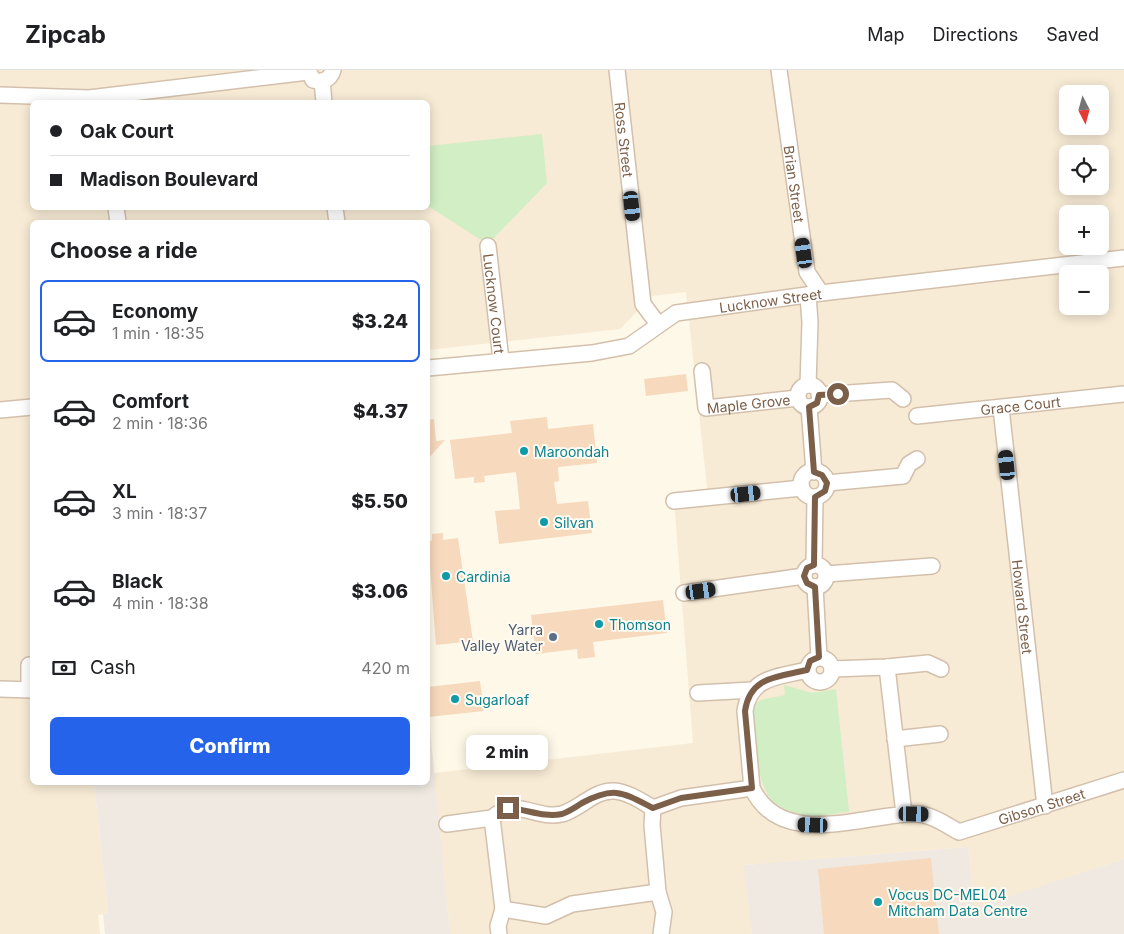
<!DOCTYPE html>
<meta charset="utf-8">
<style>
:root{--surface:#fff;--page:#f2f2f2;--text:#202124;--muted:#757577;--line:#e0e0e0;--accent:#2563eb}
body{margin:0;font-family:Inter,sans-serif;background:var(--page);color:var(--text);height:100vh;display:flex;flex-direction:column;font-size:19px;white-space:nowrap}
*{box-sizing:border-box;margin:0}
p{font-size:16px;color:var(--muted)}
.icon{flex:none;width:28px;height:28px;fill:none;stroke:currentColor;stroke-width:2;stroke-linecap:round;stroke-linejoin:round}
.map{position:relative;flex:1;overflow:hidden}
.panel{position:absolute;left:30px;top:150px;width:400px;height:565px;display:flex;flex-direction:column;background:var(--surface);border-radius:8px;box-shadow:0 2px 12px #0003}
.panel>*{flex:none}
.hud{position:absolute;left:30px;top:30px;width:400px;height:110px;border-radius:8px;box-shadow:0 2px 12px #0003;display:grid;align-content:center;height:110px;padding:0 20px;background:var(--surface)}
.needle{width:32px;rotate:174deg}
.fabs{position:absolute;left:1059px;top:15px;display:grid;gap:10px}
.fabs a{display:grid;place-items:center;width:50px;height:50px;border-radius:8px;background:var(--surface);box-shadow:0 2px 12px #0003;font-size:25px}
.end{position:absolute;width:22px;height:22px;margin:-11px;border:6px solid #7c5f48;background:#fff;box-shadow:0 0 0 2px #fff}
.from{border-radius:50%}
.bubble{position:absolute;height:35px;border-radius:8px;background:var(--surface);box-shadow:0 2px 12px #0003;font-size:16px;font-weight:800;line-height:35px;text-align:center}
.car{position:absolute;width:15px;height:30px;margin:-15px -8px;border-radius:6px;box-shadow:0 0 4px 1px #0007;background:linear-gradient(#222 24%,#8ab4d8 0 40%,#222 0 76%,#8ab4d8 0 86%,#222 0)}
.hud b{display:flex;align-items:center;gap:18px;height:48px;font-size:19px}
.hud b+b{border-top:1px solid var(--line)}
.hud i{width:12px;height:12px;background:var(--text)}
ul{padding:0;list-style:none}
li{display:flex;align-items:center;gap:15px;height:82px;margin:0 10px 8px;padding:0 10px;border:2px solid transparent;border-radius:8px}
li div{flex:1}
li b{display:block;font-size:19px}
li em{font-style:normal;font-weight:800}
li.on{border-color:var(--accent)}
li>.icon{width:45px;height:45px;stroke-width:1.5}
h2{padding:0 20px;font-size:22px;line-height:60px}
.pay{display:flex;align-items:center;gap:12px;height:55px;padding:0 20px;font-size:19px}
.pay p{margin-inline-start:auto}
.cta{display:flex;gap:10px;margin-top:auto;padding:10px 20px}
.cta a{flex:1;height:58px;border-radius:8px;background:var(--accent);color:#fff;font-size:20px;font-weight:800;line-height:58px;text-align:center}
header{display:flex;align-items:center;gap:30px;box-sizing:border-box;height:70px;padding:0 25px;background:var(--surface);border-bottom:1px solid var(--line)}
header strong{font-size:24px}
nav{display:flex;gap:28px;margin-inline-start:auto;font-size:18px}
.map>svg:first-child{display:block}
.residential{fill:#f7ebd5;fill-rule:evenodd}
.industrial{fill:#efe9e1}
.green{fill:#d1eec4}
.building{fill:#f7d9bd}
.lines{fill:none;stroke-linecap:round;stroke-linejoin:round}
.minor-casing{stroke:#d3c0ac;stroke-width:18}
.minor{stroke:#fff;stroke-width:15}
.route{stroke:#7c5f48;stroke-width:6}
.culture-dot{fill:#0f9aa8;stroke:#fffbf0;stroke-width:2}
.service-dot{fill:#5c6f8a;stroke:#fffbf0;stroke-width:2}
.labels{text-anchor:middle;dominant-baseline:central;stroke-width:4;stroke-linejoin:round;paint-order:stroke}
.street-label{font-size:14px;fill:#7c5f48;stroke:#fffbf0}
.culture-label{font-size:14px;fill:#0d838f;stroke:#fffbf0;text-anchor:start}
.service-label{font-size:14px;fill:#4e5e75;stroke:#fffbf0;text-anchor:end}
</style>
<header>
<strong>Zipcab</strong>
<nav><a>Map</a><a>Directions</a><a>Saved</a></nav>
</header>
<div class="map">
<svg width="1124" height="864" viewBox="0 0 1124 864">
<rect width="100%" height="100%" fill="#fef8e8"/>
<path class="residential" d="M0 0H1124V789L974 839 968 777 745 795 752 864H450L434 703 693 673 674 431 708 427 686 222 652 226 620 259 428 280V152H32V712L94 713 108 843 98 845 100 864H0ZM1068 24H1100V56H1068ZM32 32H428V138H32ZM1068 84H1100V116H1068ZM1068 144H1100V176H1068ZM1068 204H1100V236H1068Z"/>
<path class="industrial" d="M428 638 450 864H105L103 844 108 843 94 713 428 712Z
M968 777 974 838 1124 789V864H752L744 795Z"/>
<path class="green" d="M542 64 547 113 493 169 481 170 428 136V76Z
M784 615 812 623 836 619 849 742C834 743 814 749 799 746 752 739 756 673 752 638L760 630 785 625Z"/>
<path class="building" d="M686 304 688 321 646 326 644 309Z
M547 347 548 359 593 354 597 393 558 397 559 411 554 412 557 434 588 431 592 463 499 474 495 441 520 439 516 402 484 406 485 412 474 413V407L455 409 450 370 512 363 510 351Z
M434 349 436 371 445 370 428 389V350Z
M443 463V470L458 468 473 571 436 575 428 471H432V464Z
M663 530 667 563 593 572 595 587 578 589 577 579 536 584 531 545Z
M480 611 484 641 428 647V617Z
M931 788 939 864H824L818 799Z"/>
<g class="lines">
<g class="minor-casing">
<g id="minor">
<path d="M308 0 313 10C323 13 330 10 333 0"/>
<path id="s1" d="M617 0 643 234 658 254"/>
<path id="s2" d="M779 0 807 202 821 223"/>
<path d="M322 11 324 32"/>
<path d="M0 25 89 28 308 2"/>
<path d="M116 138 118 152"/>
<path d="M335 138 337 152"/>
<path id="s3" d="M488 176 501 290"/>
<path id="s4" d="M428 298 592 283 629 276 676 243 821 223 1124 188"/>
<path id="s5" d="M702 301 706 338 798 328"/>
<path d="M808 315 810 252 808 225"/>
<circle cx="809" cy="326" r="11"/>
<path d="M819 325 892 320 903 329"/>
<path d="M809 337 814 402"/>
<path id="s6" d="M1001 338 1045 736"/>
<path d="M0 340 32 337"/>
<path id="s7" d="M917 346 1124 324"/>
<circle cx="814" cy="414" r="13"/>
<path d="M827 413 903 406 909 394 917 389"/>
<path d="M674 431 802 418"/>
<path d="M814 495 815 427"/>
<circle cx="815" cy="506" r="11"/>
<path d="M826 504 932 496"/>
<path d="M815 517 819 587"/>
<path d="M684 523 804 506"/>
<circle cx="820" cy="600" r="12"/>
<path d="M29 595V618"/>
<path d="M887 597 904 744"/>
<path d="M832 599 887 597 928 593 941 599"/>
<path id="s8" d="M807 600C779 607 750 606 745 641L752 718C777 772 843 752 890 746 900 745 914 742 924 745 936 747 948 756 959 762L1124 710"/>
<path d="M0 619 32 620"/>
<path d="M698 623 752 620"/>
<path d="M895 669 940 664"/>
<path d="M653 738 652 755 658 822 664 842 661 864"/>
<path d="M447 754 492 748"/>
<path d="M658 822 572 834 546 846 503 839 492 748C517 726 535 750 562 744 580 739 594 720 614 721 628 722 641 731 653 738L681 728 752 718"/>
<path d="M499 864 498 856 503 839"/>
</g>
</g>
<use href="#minor" class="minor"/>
</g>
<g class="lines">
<path class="route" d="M508 738C526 739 544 748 562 744 568 742 576 737 582 733 614 716 622 722 653 738L681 728 752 718 745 641C750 606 778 607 807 600L810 591 819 587 815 517 807 513 804 506 807 498 814 495 815 427 825 421 827 413 822 405 814 402 809 337 817 333 819 325 838 324"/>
</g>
<g class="culture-dot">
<circle cx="524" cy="381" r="5"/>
<circle cx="544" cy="452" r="5"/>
<circle cx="446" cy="506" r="5"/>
<circle cx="599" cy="554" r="5"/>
<circle cx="455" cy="629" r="5"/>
<circle cx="878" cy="832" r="5"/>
</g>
<circle class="service-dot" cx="553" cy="567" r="5"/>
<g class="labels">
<g class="street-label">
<text stroke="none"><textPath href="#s1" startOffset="70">Ross Street</textPath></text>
<text stroke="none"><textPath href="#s2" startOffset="115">Brian Street</textPath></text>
<text stroke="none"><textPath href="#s4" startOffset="355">Lucknow Street</textPath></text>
<text stroke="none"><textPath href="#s3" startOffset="58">Lucknow Court</textPath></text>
<text stroke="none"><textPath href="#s5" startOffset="80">Maple Grove</textPath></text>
<text stroke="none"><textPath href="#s7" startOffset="104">Grace Court</textPath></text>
<text stroke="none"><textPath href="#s6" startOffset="200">Howard Street</textPath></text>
<text stroke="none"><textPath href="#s8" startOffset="471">Gibson Street</textPath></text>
</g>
<g class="culture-label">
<text x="534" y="381">Maroondah</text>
<text x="554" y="452">Silvan</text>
<text x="456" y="506">Cardinia</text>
<text x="609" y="554">Thomson</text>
<text x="465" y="629">Sugarloaf</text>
<text x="888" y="824">Vocus DC-MEL04<tspan x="888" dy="16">Mitcham Data Centre</tspan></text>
</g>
<g class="service-label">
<text x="543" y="559">Yarra<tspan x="543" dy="16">Valley Water</tspan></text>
</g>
</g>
</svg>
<div class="fabs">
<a><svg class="needle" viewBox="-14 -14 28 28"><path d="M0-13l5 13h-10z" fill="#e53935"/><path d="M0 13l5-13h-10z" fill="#757577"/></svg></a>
<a><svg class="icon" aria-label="locate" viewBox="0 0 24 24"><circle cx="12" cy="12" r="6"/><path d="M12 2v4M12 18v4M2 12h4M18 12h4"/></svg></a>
<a>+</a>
<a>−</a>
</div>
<i class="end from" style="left:838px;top:324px"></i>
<i class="end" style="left:508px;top:738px"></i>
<div class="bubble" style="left:466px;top:665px;width:82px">2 min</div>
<i class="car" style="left:632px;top:136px;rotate:174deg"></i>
<i class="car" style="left:804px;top:183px;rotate:352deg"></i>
<i class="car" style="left:1007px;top:395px;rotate:354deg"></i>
<i class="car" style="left:746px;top:424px;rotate:84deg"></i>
<i class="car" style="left:701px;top:521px;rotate:82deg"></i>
<i class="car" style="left:914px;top:744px;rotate:91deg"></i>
<i class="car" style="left:813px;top:755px;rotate:272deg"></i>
<div class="hud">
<b><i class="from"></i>Oak Court</b>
<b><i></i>Madison Boulevard</b>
</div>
<section class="panel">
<h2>Choose a ride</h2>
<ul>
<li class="on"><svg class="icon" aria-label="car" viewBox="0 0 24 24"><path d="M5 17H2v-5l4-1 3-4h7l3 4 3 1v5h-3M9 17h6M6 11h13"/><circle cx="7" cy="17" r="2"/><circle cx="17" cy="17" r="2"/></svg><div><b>Economy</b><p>1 min · 18:35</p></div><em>$3.24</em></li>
<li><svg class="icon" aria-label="car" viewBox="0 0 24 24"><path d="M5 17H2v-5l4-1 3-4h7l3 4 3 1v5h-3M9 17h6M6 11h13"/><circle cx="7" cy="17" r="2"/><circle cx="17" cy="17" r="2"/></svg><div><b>Comfort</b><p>2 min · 18:36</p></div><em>$4.37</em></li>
<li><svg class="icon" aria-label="car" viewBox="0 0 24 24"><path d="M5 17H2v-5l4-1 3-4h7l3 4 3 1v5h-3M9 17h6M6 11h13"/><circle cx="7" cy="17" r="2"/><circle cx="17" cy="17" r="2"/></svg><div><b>XL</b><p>3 min · 18:37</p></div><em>$5.50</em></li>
<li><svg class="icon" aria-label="car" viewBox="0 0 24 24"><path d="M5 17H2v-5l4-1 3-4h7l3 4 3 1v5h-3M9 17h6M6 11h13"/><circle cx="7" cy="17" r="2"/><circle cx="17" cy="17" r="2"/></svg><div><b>Black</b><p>4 min · 18:38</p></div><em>$3.06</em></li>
</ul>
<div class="pay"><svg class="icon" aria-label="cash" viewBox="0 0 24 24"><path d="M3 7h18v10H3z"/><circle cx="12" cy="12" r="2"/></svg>Cash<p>420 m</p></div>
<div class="cta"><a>Confirm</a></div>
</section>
</div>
